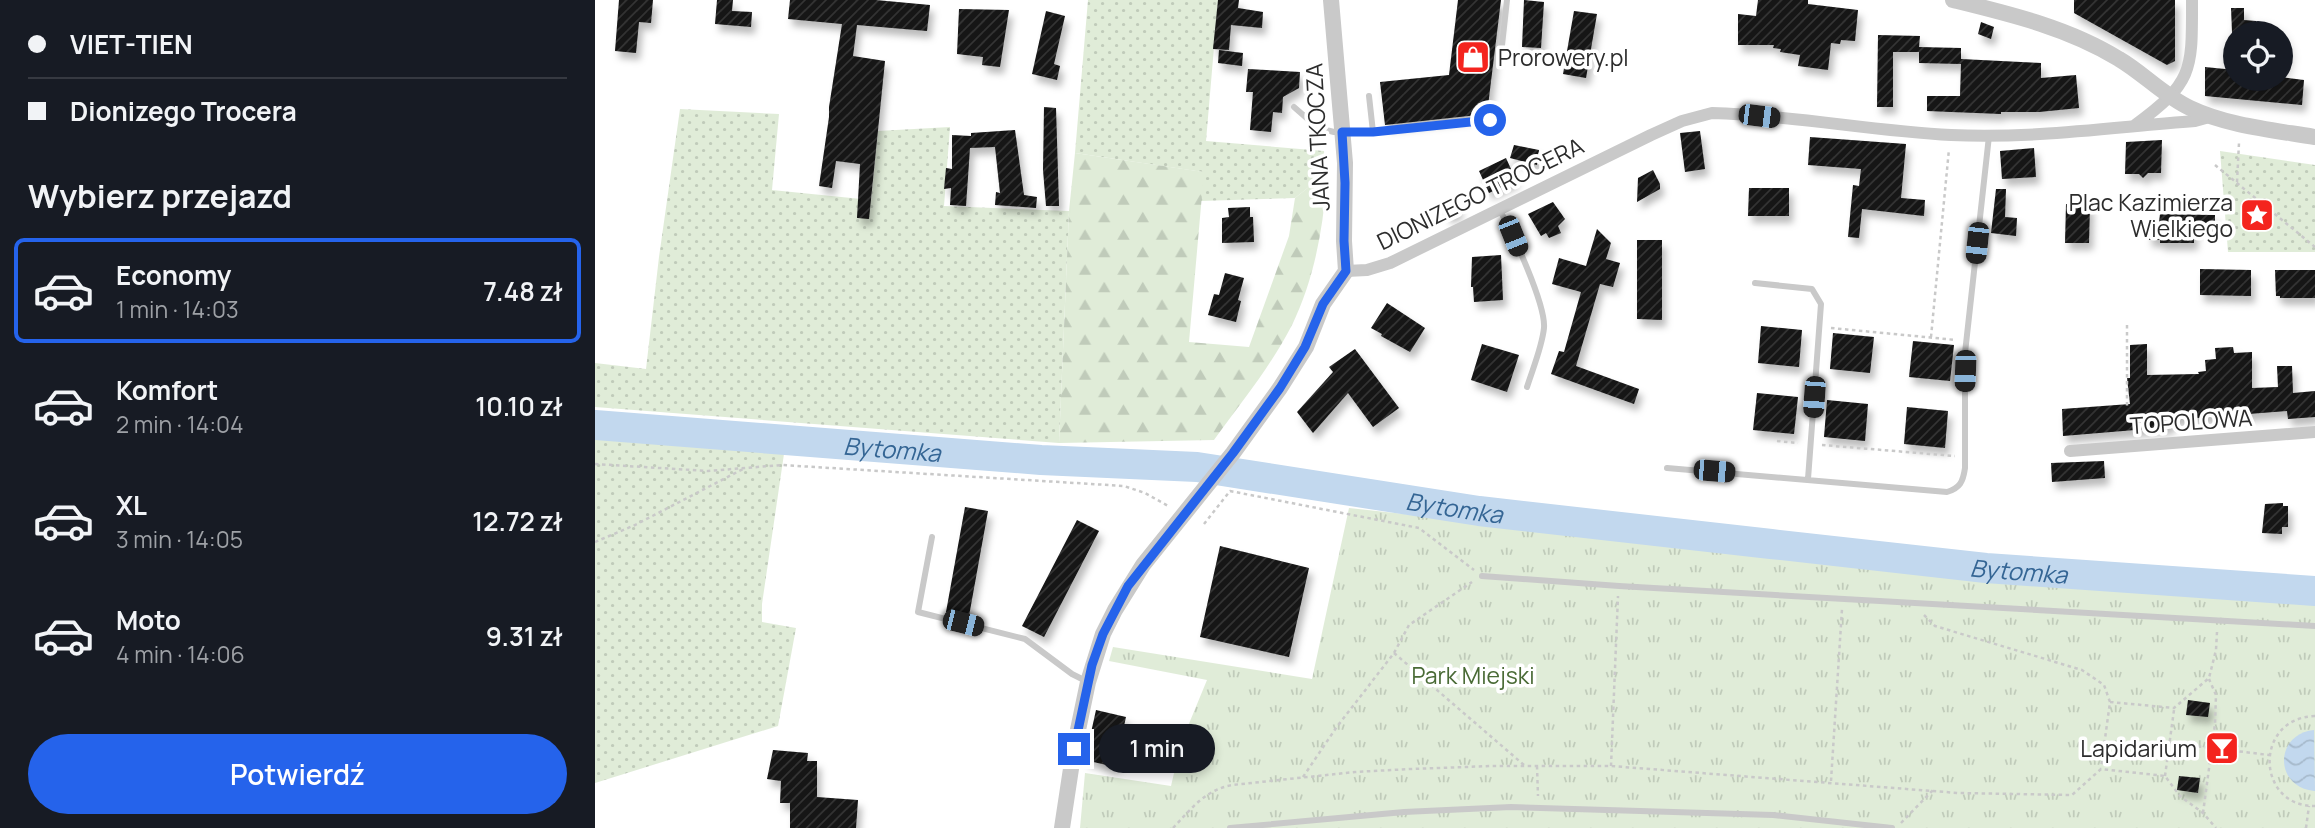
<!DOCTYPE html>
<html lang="pl">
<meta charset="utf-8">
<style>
:root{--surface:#171b24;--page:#20242c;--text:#f1f3f6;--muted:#9ea1a6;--line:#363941;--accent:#2563eb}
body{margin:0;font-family:Manrope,sans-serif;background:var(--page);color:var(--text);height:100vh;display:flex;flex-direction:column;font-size:26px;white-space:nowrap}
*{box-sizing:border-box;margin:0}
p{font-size:23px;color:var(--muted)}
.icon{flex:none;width:38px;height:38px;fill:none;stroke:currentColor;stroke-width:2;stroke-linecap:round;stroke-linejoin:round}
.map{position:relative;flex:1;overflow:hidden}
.sheet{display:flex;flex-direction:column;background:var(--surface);width:595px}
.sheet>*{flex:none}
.banner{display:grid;align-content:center;height:154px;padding:0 28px;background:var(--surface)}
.fabs{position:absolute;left:1628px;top:21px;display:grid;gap:14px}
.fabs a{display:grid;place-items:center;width:70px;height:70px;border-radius:50%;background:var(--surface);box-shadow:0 4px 10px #0003;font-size:35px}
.end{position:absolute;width:32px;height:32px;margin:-16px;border:9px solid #2563eb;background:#fff;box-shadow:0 0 0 4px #fff}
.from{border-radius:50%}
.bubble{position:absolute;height:49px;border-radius:24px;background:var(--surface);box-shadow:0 4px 10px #0003;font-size:23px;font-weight:600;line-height:49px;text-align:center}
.car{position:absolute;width:21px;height:42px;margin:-21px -10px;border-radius:9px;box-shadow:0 0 5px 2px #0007;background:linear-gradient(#222 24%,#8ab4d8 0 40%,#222 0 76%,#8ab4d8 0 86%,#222 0)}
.banner b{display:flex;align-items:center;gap:24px;height:66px;font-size:26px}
.banner b+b{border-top:2px solid var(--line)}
.banner i{width:18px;height:18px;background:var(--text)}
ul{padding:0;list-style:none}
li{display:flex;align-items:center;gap:21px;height:105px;margin:0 14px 10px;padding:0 14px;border:4px solid transparent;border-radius:10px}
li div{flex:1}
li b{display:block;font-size:26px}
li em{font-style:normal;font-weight:600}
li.active{border-color:var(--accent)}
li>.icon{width:63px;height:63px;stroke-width:1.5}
h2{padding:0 28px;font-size:32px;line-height:84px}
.button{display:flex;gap:14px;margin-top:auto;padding:14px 28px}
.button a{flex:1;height:80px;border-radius:42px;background:var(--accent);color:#fff;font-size:28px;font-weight:600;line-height:80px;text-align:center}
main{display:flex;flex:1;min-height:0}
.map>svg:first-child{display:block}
.grass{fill:url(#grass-dots)}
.forest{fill:url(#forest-firs)}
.park{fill:url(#park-tufts)}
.water{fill:url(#water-waves)}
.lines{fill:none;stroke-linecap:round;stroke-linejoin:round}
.river{stroke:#c2d8ee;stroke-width:30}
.building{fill:url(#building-hatch);filter:url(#shadow)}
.path{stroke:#c9c9c9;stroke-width:2.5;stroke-dasharray:3.5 3.5;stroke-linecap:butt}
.service{stroke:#c9c9c9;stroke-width:6}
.minor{stroke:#c9c9c9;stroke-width:12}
.tertiary{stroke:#c9c9c9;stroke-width:16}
.route{stroke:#2563eb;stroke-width:9}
.labels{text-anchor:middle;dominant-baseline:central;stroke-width:7;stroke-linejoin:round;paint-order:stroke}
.poi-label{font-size:23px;fill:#2c2c2c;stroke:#fff;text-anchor:end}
.street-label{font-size:23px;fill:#2c2c2c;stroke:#fff}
.park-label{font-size:23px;fill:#4a6b36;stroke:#fff}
.water-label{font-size:24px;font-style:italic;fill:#346594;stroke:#fff}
</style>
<main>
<section class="sheet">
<div class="banner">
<b><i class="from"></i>VIET-TIEN</b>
<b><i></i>Dionizego Trocera</b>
</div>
<h2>Wybierz przejazd</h2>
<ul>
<li class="active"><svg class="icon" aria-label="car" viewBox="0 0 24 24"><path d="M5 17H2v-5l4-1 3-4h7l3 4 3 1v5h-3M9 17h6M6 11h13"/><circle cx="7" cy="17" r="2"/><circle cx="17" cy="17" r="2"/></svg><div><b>Economy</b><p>1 min · 14:03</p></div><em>7.48 zł</em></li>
<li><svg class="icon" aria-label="car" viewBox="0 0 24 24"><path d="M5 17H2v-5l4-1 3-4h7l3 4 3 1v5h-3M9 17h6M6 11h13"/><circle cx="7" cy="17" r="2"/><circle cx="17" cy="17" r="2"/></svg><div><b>Komfort</b><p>2 min · 14:04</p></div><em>10.10 zł</em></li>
<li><svg class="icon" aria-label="car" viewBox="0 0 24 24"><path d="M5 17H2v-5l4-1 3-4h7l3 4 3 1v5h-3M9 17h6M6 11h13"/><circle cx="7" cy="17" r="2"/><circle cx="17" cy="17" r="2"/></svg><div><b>XL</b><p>3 min · 14:05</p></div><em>12.72 zł</em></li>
<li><svg class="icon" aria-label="car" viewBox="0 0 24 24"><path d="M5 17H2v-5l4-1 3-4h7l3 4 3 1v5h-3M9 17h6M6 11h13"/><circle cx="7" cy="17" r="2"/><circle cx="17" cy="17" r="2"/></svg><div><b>Moto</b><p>4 min · 14:06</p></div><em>9.31 zł</em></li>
</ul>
<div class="button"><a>Potwierdź</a></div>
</section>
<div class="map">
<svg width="1720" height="828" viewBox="0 0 1720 828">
<defs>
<pattern id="grass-dots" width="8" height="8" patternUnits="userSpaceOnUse" patternTransform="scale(1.75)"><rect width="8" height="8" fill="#e0ecd8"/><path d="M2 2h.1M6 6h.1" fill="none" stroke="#c0cbba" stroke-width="1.8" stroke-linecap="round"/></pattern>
<pattern id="forest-firs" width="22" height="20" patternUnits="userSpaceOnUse" patternTransform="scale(1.75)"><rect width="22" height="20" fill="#e0ecd8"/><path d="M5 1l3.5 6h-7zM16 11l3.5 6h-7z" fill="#c0cbba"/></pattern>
<pattern id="park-tufts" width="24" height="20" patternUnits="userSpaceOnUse" patternTransform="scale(1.75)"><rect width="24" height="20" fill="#e0ecd8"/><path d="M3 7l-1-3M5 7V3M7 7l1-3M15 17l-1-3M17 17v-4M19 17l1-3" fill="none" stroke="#c0cbba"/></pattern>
<pattern id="water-waves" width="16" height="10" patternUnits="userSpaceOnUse" patternTransform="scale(1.75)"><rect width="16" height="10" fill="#c2d8ee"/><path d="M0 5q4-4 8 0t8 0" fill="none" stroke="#a7bacc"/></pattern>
<pattern id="building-hatch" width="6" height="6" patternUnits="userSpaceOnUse" patternTransform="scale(1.75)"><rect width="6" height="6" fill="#131313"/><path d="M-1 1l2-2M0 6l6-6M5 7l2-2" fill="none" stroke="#363636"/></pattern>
<filter id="shadow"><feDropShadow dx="4" dy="7" stdDeviation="3.5" flood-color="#0004"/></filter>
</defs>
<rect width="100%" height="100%" fill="#fff"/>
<path class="grass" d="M493 0H623L611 141 729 151 731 185 724 179 700 198 605 201 608 172 480 153Z
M85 109 184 114 177 190 276 200 283 131 355 127 349 206 474 211 464 443 0 407V363L51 369 64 257Z
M1625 151 1720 165V252H1633Z
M0 434 190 447 167 604V622L201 628 183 726 0 783Z"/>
<path class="forest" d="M480 153 609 172 594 342 654 347 694 236 700 198 725 178 731 185C728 231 718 282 697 325 676 366 646 403 619 440L464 443 474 211Z"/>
<path class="park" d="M754 508 1437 582 1720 601V828H485L490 773 576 786 586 743 612 680 514 661 518 647 717 679Z"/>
<path class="water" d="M1719 730 1720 791H1719C1679 787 1679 734 1719 730Z"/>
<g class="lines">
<path class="river" id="s1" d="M0 425 446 460 602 467 884 511 1176 544 1391 568 1720 591"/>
</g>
<path class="building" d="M24 0H58L56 23 44 22 41 53 20 51Z
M122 0H138L137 11 157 12 156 27 120 24Z
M195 0H281L335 5 332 31 262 25 258 56 290 61 274 219 262 218 265 164 241 161 237 188 224 186 234 117V107L247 24 193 19Z
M623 0H644L643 8 668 12 667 28 636 25 634 50 618 49Z
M863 0H906L892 114 790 125 785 82 854 75Z
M929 0 949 2 946 48 927 47Z
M1163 0H1213V4L1263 10 1260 41 1246 40 1245 44 1236 43 1233 70 1203 66 1205 55 1185 52 1186 49 1178 48 1179 45H1143V14L1161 16Z
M1479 0H1580V61L1572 65 1479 13Z
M1636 8H1649V20L1661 21V33H1640V56H1638Z
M364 9 414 10 405 67 387 65 388 57 362 54Z
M451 11 470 16 459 64 465 66 462 80 437 74Z
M979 11 1002 14 991 78 968 74Z
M1386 22 1399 27 1396 39 1383 34Z
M1283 35 1325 36 1324 47 1366 48V59L1446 63V78L1481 75 1484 108 1444 112H1406V114L1332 111V96H1365L1366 64 1324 63V52H1298V107H1282Z
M624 50 648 53 647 66 623 63Z
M1610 67 1640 70V79L1685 77 1709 80 1707 105 1610 96Z
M653 69 705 72 704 88 688 97 687 113 678 112 676 132 655 130 658 92H651Z
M449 107 461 108 464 206H451L448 170Z
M420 130 429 195 442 197 441 208 400 205 401 192 405 193 400 147 375 148 371 206 355 205 356 188 349 189 351 168 357 169V135L376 136V133Z
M1105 131 1110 169 1090 172 1085 133Z
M1215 137 1311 144 1306 198 1330 200 1329 216 1267 209 1264 238 1253 237 1258 185 1264 186 1266 169 1213 165Z
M1567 140 1566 173H1553L1548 178 1544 174H1530L1531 142Z
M919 145 944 150 942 165 915 158Z
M1439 148 1441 177 1407 179 1405 151Z
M911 158 921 180 894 193 884 171Z
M1058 170 1065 184V189L1042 202 1043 178Z
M1154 188H1194V216H1153Z
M1401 189H1411L1410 217 1422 218 1421 236 1396 233Z
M859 199 865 211 852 217 847 205Z
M958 202 970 219 963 226 966 233 954 238 951 233 946 236 933 214Z
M1471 204 1495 205 1494 243H1470Z
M655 207V217H658L659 242 627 243V218L634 217 633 208Z
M1565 214 1620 215V228H1599V243H1565V240H1553V223L1564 222Z
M1002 229 1016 243 1011 259 1025 263 1018 287 1005 284 981 366 1044 389 1039 404 956 374 964 351 969 352 986 292 957 284 964 258 991 266Z
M1042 240H1067V320L1042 319Z
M906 255 908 300 879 302 878 287H876L877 257Z
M1605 269 1656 270V296L1605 295Z
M1680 270H1720V298H1685V296H1681Z
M630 273 649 278 643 300 646 301 641 322 613 315 619 294 624 295Z
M792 303 830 328 815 352 786 336 787 334 776 328Z
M1166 326 1207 330 1204 367 1163 363Z
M1238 333 1279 337 1275 373 1235 369Z
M1318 341 1359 345 1355 381 1314 377Z
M887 344 924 355 912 392 876 380Z
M1552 344V375L1604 374 1603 372 1611 371 1610 360 1621 359 1620 348 1638 347 1639 353 1657 352V388L1683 387 1682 366H1697L1698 393 1720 391V417L1693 419 1692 411 1615 417 1575 420 1576 427 1468 436 1467 409 1535 404 1532 378H1535V345Z
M760 349 804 408 778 427 753 393 718 433 702 412 738 372 734 367Z
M1162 393 1203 397 1199 434 1158 430Z
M1232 400 1273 404 1270 441 1229 437Z
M1312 407 1353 411 1350 448 1309 444Z
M1509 461 1510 478 1457 482 1456 463Z
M1688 503V506H1693V527H1687V534L1667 533 1670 504Z
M370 507 393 511 374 616 351 612Z
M482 520 504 531 449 637 427 626Z
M625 546 714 568 694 657 605 637Z
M1593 700 1615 703 1613 717 1591 715Z
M501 710 531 717 520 767 490 760Z
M178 750 213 753 212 761H222V797L263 800 261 828H195V803H185L186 781 172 779Z
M1584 776 1605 778 1603 793 1582 790Z"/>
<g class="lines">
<path class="path" d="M1620 165 1720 247
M1642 182 1644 143
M1532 325V407
M1236 328 1361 340
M1336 337 1354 149
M1182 441 1203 443
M1227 445 1360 456
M0 464 113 471 187 465 529 486 550 493 575 507
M609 524 635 491 824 528 879 570
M0 542 40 525 148 469
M1329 615 1340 626 1487 670 1509 685 1515 702 1506 768
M799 653 929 765
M1515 702 1579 708 1614 678 1621 650 1622 632
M1720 716C1658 718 1661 807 1720 806
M1575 743 1674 755
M942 766 943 796
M1016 766 1023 596
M1570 776 1579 710
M708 777 741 728 799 653 814 625 877 582
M1236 781 1247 609
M1608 813 1620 724 1621 695 1614 679
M1306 823 1338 790
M578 828C596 809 610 790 637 785L760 772 816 769 897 766H1016L1363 793 1477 795 1506 769 1570 776 1585 796 1608 813 1621 828
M1711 828 1714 806"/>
<path class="service" d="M905 63 912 0
M774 96 778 132
M699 107 723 128 739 132H778L895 120
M904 209C917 231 951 305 949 328 947 347 938 368 932 387
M1160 283 1217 289 1226 304 1213 479
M1072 468 1352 492C1365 488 1368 482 1370 468V353L1394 136
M337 537 323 612 430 639 477 674 491 681
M887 576 1024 586 1720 626
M635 828 809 812 916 807 1178 815 1297 828"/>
<path class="minor" d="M1540 125C1599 82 1597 70 1597 0
M751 271 772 270 795 263 1056 135 1087 121 1117 113C1197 115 1276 131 1356 135 1437 139 1519 127 1600 121L1618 116
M1475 451 1720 432"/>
<path class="tertiary" d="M1358 0C1415 14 1474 28 1524 59 1548 73 1569 96 1595 108 1633 126 1678 130 1720 137
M467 828 479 749 493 682 508 634 520 610 548 565 638 453 685 388 711 347 728 304 751 271 749 241 750 163 736 0"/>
</g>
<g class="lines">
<path class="route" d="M479 749 497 665 508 634 533 586 638 453 685 388 710 347 728 304 751 271 749 241 750 183 747 132H778L895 120"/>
</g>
<defs>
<g id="shop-square" transform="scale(1.75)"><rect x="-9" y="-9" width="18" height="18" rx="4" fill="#f4241e" stroke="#fff"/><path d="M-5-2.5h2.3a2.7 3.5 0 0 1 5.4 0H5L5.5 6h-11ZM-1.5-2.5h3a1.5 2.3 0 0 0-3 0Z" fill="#fff"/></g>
<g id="sight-square" transform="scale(1.75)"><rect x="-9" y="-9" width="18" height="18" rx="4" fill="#f4241e" stroke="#fff"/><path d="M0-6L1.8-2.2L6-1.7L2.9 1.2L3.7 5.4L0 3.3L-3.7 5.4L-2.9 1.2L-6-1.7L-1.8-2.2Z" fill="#fff"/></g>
<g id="bar-square" transform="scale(1.75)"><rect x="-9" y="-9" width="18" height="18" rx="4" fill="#f4241e" stroke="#fff"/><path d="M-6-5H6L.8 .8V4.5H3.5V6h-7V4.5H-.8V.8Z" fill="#fff"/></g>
</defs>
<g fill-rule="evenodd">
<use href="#shop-square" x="878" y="57"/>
<use href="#sight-square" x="1662" y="215"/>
<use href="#bar-square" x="1627" y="748"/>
</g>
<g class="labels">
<g class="poi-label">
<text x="903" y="57" text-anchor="start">Prorowery.pl</text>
<text x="1638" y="202">Plac Kazimierza<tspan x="1638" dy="26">Wielkiego</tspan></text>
<text x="1602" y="748">Lapidarium</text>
</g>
<g class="street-label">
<text transform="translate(722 137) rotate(-93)">JANA TKOCZA</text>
<text transform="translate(885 193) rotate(-26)">DIONIZEGO TROCERA</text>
<text transform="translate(1596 421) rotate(-4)">TOPOLOWA</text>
</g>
<g class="park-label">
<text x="878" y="675">Park Miejski</text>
</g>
<g class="water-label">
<text stroke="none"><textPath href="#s1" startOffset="298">Bytomka</textPath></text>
<text stroke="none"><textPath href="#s1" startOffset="864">Bytomka</textPath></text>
<text stroke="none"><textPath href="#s1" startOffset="1432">Bytomka</textPath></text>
</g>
</g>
</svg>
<div class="fabs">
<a><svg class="icon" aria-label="locate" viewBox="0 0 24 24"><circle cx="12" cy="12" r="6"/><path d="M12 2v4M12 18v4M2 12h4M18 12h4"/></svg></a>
</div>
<i class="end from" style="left:895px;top:120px"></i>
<i class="end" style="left:479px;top:749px"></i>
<div class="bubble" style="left:504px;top:724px;width:116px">1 min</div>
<i class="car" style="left:1164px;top:116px;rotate:97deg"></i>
<i class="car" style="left:918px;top:236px;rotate:158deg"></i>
<i class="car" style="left:1382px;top:243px;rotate:186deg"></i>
<i class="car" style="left:1370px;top:371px;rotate:182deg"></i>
<i class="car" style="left:1219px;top:397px;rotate:184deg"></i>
<i class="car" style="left:1119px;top:471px;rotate:95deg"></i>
<i class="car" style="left:368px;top:623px;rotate:104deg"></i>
</div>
</main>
